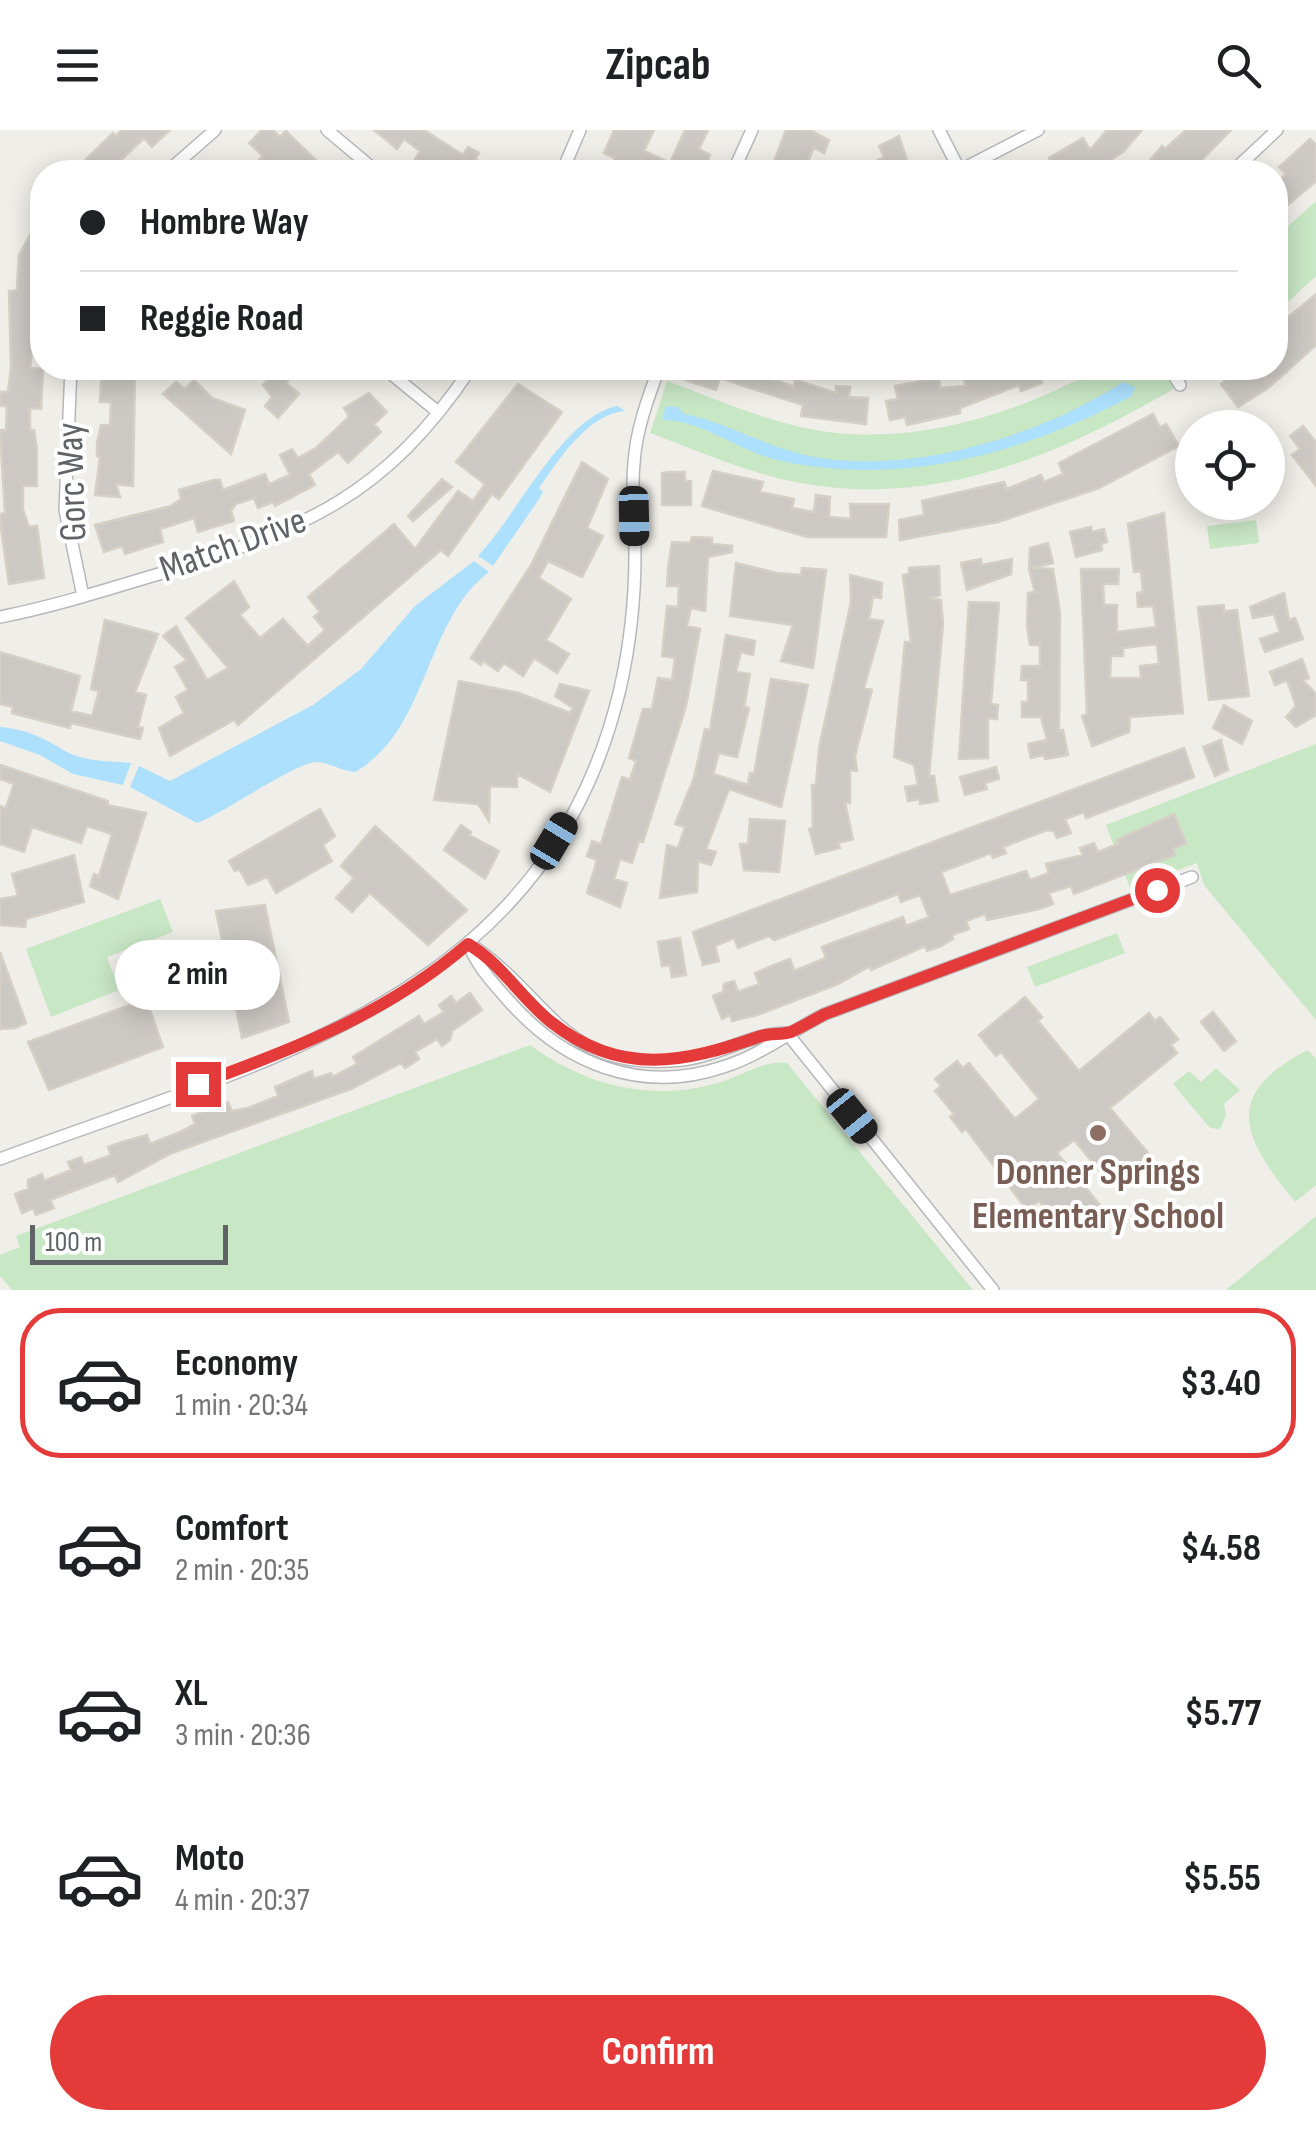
<!DOCTYPE html>
<meta charset="utf-8">
<style>
:root{--surface:#fff;--page:#f6f6f6;--text:#202124;--muted:#757577;--line:#e0e0e0;--accent:#e53a3a}
body{margin:0;font-family:"Sofia Sans Condensed",sans-serif;background:var(--page);color:var(--text);height:100vh;display:flex;flex-direction:column;font-size:38px;white-space:nowrap}
*{box-sizing:border-box;margin:0}
p{font-size:32px;color:var(--muted)}
.icon{flex:none;width:55px;height:55px;fill:none;stroke:currentColor;stroke-width:2;stroke-linecap:round;stroke-linejoin:round}
.map{position:relative;height:1160px;overflow:hidden}
.panel{display:flex;flex-direction:column;background:var(--surface);flex:1}
.panel>*{flex:none}
.top-card{position:absolute;left:30px;top:30px;width:1258px;height:220px;border-radius:40px;box-shadow:0 5px 25px #0003;display:grid;align-content:center;height:220px;padding:0 50px;background:var(--surface)}
.tools{position:absolute;left:1175px;top:280px;display:grid;gap:20px}
.tools a{display:grid;place-items:center;width:110px;height:110px;border-radius:50%;background:var(--surface);box-shadow:0 5px 25px #0003;font-size:50px}
.scale{position:absolute;left:30px;bottom:25px;width:198px;box-sizing:border-box;padding-left:10px;border:5px solid #5f6367;border-top:0;font-size:28px;line-height:35px;white-space:nowrap;color:#5f6367;-webkit-text-stroke:8px #fff;paint-order:stroke}
.end{position:absolute;width:45px;height:45px;margin:-22px;border:12px solid #e53a3a;background:#fff;box-shadow:0 0 0 5px #fff}
.from{border-radius:50%}
.bubble{position:absolute;height:70px;border-radius:35px;background:var(--surface);box-shadow:0 5px 25px #0003;font-size:32px;font-weight:700;line-height:70px;text-align:center}
.car{position:absolute;width:30px;height:60px;margin:-30px -15px;border-radius:12px;box-shadow:0 0 8px 2px #0007;background:linear-gradient(#222 24%,#8ab4d8 0 40%,#222 0 76%,#8ab4d8 0 86%,#222 0)}
.top-card b{display:flex;align-items:center;gap:35px;height:95px;font-size:38px}
.top-card b+b{border-top:2px solid var(--line)}
.top-card i{width:25px;height:25px;background:var(--text)}
ul{padding:18px 0 0;list-style:none}
li{display:flex;align-items:center;gap:30px;height:150px;margin:0 20px 15px;padding:0 30px;border:5px solid transparent;border-radius:40px}
li div{flex:1}
li b{display:block;font-size:38px}
li em{font-style:normal;font-weight:700}
li.active{border-color:var(--accent)}
li>.icon{width:90px;height:90px;stroke-width:1.5}
.button{display:flex;gap:20px;margin-top:auto;padding:20px 50px}
.button a{flex:1;height:115px;border-radius:60px;background:var(--accent);color:#fff;font-size:40px;font-weight:700;line-height:115px;text-align:center}
header{display:flex;justify-content:space-between;align-items:center;height:130px;padding:0 50px;background:var(--surface);font-size:45px;font-weight:700}
.map>svg:first-child{display:block}
.green{fill:#c8e7c5}
.water{fill:#ace0fd}
.building{fill:#ccc9c4;stroke:#d5cfc6;stroke-width:2.5;fill-rule:evenodd}
.lines{fill:none;stroke-linecap:round;stroke-linejoin:round}
.minor-casing{stroke:#b5b8bb;stroke-width:14}
.minor{stroke:#fff;stroke-width:11}
.route{stroke:#e53a3a;stroke-width:12}
.education-dot{fill:#8d6e63;stroke:#fff;stroke-width:4}
.labels{text-anchor:middle;dominant-baseline:central;stroke-width:8;stroke-linejoin:round;paint-order:stroke}
.street-label{font-size:38px;fill:#5f6367;stroke:#fff}
.education-label{font-size:38px;font-weight:bold;fill:#785e54;stroke:#fff}
</style>
<header><svg class="icon" aria-label="menu" viewBox="0 0 24 24"><path d="M4 6h16M4 12h16M4 18h16"/></svg>Zipcab<svg class="icon" aria-label="search" viewBox="0 0 24 24"><circle cx="10" cy="10" r="6"/><path d="M15 15l6 6"/></svg></header>
<div class="map">
<svg width="1316" height="1160" viewBox="0 0 1316 1160">
<rect width="100%" height="100%" fill="#f0eee8"/>
<path class="green" d="M1316 71V146L1275 184V108Z
M1100 238H1208C1087 313 948 381 801 353 749 344 699 321 650 303L667 251C719 270 773 295 828 302 923 314 1018 283 1100 238Z
M1256 390 1259 413 1210 419 1207 396Z
M1316 614V890L1204 755 1197 733 1130 758 1106 695Z
M160 769 173 802 107 827 119 860 51 887 26 819Z
M1117 803 1125 823 1035 857 1027 837Z
M530 915C586 956 653 973 721 952 742 945 765 930 787 933L973 1160H12L0 1146V1125L20 1117 16 1106Z
M1308 920 1316 929V1055L1295 1072C1243 1008 1220 965 1308 920Z
M1216 938 1240 960 1224 974 1226 985 1220 999 1210 998 1173 954 1189 941 1201 952Z
M1316 1086V1160H1226Z"/>
<path class="water" d="M1123 252 1135 257 1132 266C1022 324 900 358 777 330 738 321 703 290 662 290L666 276 678 277 684 284C729 293 769 319 815 327 913 345 1040 306 1123 252Z
M617 276 625 281C588 284 559 329 539 358L543 362 539 369 493 436 478 426C517 385 562 288 617 276Z
M474 431 489 442C424 491 429 600 355 642 342 641 330 633 317 632 298 631 224 683 197 693L130 657 139 636 170 651 313 575 361 539 415 476Z
M0 597C30 600 43 608 67 622 86 632 111 631 131 633L123 655 73 644 40 625 0 611Z"/>
<path class="building" d="M122 0H170L152 17 144 8 118 33 126 42H73L113 3 116 6Z
M262 0H273L280 7 286 1 328 42H267L257 32 263 26 249 13Z
M374 0H424L463 25 468 17 479 23 475 29 497 42H426L429 38 415 29 420 21 404 9 397 19Z
M614 0H654L644 21 670 33 685 0H708L699 19 710 25 702 42H659L635 32 630 42H618L611 37 615 28 604 23Z
M786 0H810L829 10 824 23 814 18 803 42H770Z
M1107 0H1142L1123 22 1091 42H1058L1049 28 1083 8 1090 20Z
M1186 0H1231L1190 42H1140L1162 16 1165 19Z
M899 6 909 36 879 42 874 32 884 27 879 16Z
M1310 9 1316 15V51L1275 86V54L1286 44 1279 37Z
M42 83V200H35L30 238 43 239 41 279 30 278V300H34L37 319V356H23V380L29 397 37 396 44 448 9 454 0 391V384L5 383 0 300H6L7 276H0V262H8L11 237 9 161 17 160 19 125Z
M1316 164V215L1268 258 1238 277 1221 254 1225 251 1220 245 1230 238H1275V198Z
M102 238H135L133 356 116 354 120 367 95 365 100 327 97 326V313L101 295H110L111 272H100Z
M278 238H298L286 253 299 264 278 288 265 276 272 267 263 255Z
M689 238H744L794 257 795 250 836 263V256L850 257 849 267 868 268 866 294 801 286 803 275 720 248 716 260 694 253 685 250Z
M977 238H1062L1041 248 1042 253 1021 261 1019 255 960 278V283L907 295 905 287 890 290 886 271 898 269 895 256 939 248 940 258 966 256 963 247 978 241Z
M194 250 212 268 245 280 231 324 163 264 176 252 185 259Z
M518 254 562 282 499 369 492 364 448 426 441 420 238 595 234 590 170 626 159 598 184 583 176 567 188 560 175 537 187 530 163 506 176 496 207 550 228 538 186 488 234 451 249 477 240 485 260 508 283 489 308 516 325 500 314 487 320 482 308 467 394 394 415 419 458 361 473 371 485 354 456 332Z
M369 263 387 282 374 294 381 302 348 333 338 322 309 344 315 355 275 376 273 372 258 378 254 368 236 374 231 381 234 391 198 402 194 388 160 399 163 412 125 424 122 416 104 422 95 395 171 376 181 369 179 360 214 350H220L223 360 265 344 269 354 290 345 280 325 292 319 298 328 316 318 349 287 344 278Z
M1153 284 1160 297 1166 294 1179 316 1099 358 998 392 900 410 899 390 924 385 922 371 1004 352 1007 359 1041 345 1044 352 1063 344 1059 333Z
M1303 296 1316 312V356L1292 325 1300 319 1290 306Z
M582 332 608 349 587 398 603 406 582 447 548 431 539 448 571 469 546 510 569 524 557 543 534 528 523 546 504 533 498 541 483 531 481 535 471 528 531 435Z
M713 341 763 352 760 362 794 369 792 378 814 382 816 365 830 367 829 387 851 389 850 374H889L886 407H807L702 376Z
M669 342H685V351H691V375H662V343Z
M442 349 452 357 413 391 408 386Z
M1164 383 1183 583 1130 587 1129 602 1092 616 1082 586 1087 584 1081 439H1119L1118 454H1103L1104 475H1117V502L1156 497 1153 476 1138 477 1137 463 1143 462 1141 441 1134 442 1128 394ZM1157 514 1159 534 1140 536 1141 548H1110L1111 526H1123V518Z
M1091 397 1092 402 1104 399 1107 412 1101 414 1102 420 1076 427 1070 402Z
M692 407 712 408V414L732 416V422L708 427 705 481 691 478 687 496 700 499 686 576 643 712 639 711 632 733 620 729 614 749 627 753 620 777 587 763 597 730 587 726 592 711 601 714 622 647 630 650 636 631 629 628 643 579H652L658 548 672 550 675 528 662 526 667 476 678 477 679 456H667L668 439 672 412 690 413Z
M1048 413 1053 433 1032 438 1053 439 1060 483 1059 601 1063 600 1068 625 1045 629 1044 625 1031 628 1028 614 1047 610 1041 587H1022V572H1028V550H1021L1022 536H1040V515H1030L1027 496 1028 463 1035 462 1029 439 1030 418Z
M981 429 982 435 1012 429 1011 444 967 460 961 433Z
M736 433 777 443 801 445 802 438 826 440 813 538 781 531 793 495 730 486Z
M939 436 940 465 929 468 941 470 943 494 929 646H934L938 671 920 674V669L908 671 905 657 918 655 914 635 894 627 905 512H911L903 445 909 444V438Z
M850 445 882 453 881 468 873 467 869 489 883 491 864 558 872 560 855 626 857 641 850 640V673H845L853 709 838 713 840 718 816 724 809 699 813 698 812 655H816L819 618 851 472Z
M1284 463 1289 490 1295 488 1303 509 1265 522 1260 509 1280 502 1274 484 1253 488 1250 477Z
M969 472 999 473 991 574 998 575 997 589 988 588V628L959 629Z
M1224 475V481L1237 480 1249 566 1209 570 1198 477Z
M105 490 158 504 135 562 146 565 138 597 143 598 140 609 71 593 70 598 12 583 13 577 0 574V522L80 546 71 581 92 586 99 561 91 559Z
M726 505 755 511 753 525 741 522 736 542 750 544 744 577 749 578 737 627 719 623 713 644 748 655 750 643 754 644 771 549 808 555 781 677 729 659 706 719 716 722 711 735 698 731 697 762 660 768 667 715 678 718 685 697 675 694 694 648 705 599 710 600Z
M1302 529 1309 548 1303 550 1316 564V585L1296 597 1286 587 1296 576 1287 550 1275 555 1270 542Z
M459 551 519 563 570 583 573 578 555 566 560 554 589 561 550 662 517 644V657L490 656 489 691 478 674 434 670Z
M1224 575 1252 591 1242 614 1213 598Z
M1221 610 1228 640 1215 646 1203 617Z
M1184 618 1194 647 1086 688 1084 682 1065 689 1071 703 1057 708 1054 701 1047 700 1003 717 1006 723 993 728 991 723 941 742 950 765 1026 741 1030 750 1049 743 1046 734 1083 725 1080 718 1094 713 1098 722 1118 714 1117 710 1174 684 1186 713 1173 719 1175 725 1074 764 1071 756 1049 763 1053 774 1039 779 987 790 985 784 966 791 969 799 952 805 953 809 941 816 927 821 925 816 871 840 870 836 838 854 757 885 732 891 730 885 722 889 713 866 723 862 724 854 734 851 738 862 759 854 755 843 777 834 790 829 794 841 826 828 822 817 835 812 903 787 906 796 929 787 920 765 901 772 898 764 774 810 769 806 738 818 734 808 715 816 719 831 703 835 693 802Z
M0 635 108 671 107 675 146 683 118 769 90 756 94 744 99 746 112 704 87 696 81 713 32 697 24 722 0 714V676L6 678 14 654 0 649Z
M996 637 999 649 985 653 987 659 965 665 960 647Z
M320 679 335 706 323 715 332 731 276 763 267 747 248 755 239 739 235 741 229 731Z
M750 689 785 691 779 742 744 740 740 714H748Z
M461 695 471 702 469 705 499 721 485 749 444 720Z
M375 696 467 780 428 815 370 763 352 782 336 768 354 748 341 736Z
M74 725 84 772 26 789 25 797 0 795V769L18 766 12 744Z
M265 775 289 892 242 908 216 781Z
M680 808 686 845 672 847 670 835 662 836 658 812Z
M0 822 26 893 15 898 0 899Z
M184 822H208L206 836 198 839 195 872 189 871 188 878 164 876 167 848 182 847Z
M470 863 482 880 452 901 450 910 442 916 437 909 415 922 419 929 405 938 401 933 351 959 172 1023 118 1052 115 1045 50 1070 54 1078 36 1085 33 1078 22 1083 15 1064 28 1059V1050L42 1044 44 1051 71 1040 68 1032 81 1027 84 1035 111 1025 108 1017 122 1012 147 1005 150 1014 180 1002 195 994 192 986 228 972 232 981 248 978 278 966 275 957 312 941 314 949 331 943 332 947 357 934 353 927 419 886 424 894 444 882 439 875 451 866 456 873Z
M1025 867 1042 887 1038 891 1079 941 1149 883 1155 891 1160 887 1178 909 1171 915 1177 923 1110 978 1149 1024 1141 1030 1144 1034 1122 1053 1116 1045 1109 1052 1074 1010 1057 1023 1100 1075 1084 1088 1077 1080 1059 1095 1039 1071 1027 1080 966 999 962 1002 950 987 954 984 935 961 941 956 935 949 957 931 963 938 969 933 1015 989 1039 969 1001 922 996 926 979 905Z
M146 869 163 917 49 960 28 912Z
M1213 882 1236 911 1224 921 1201 892Z"/>
<g class="lines">
<g class="minor-casing">
<path id="minor" d="M327 0 377 42
M939 0 960 41
M167 42 215 0
M562 42 580 0
M733 42 752 0
M957 42 1038 0
M1232 42 1277 0
M71 238 65 380 83 466
M384 238 438 282
M1169 238 1180 255
M0 487C55 476 109 459 162 443 303 400 386 366 471 238
M468 813C477 836 492 852 508 870 563 933 640 965 723 937 761 925 789 902 825 884L1192 747
M468 813C551 866 559 943 683 930 719 926 751 903 787 903
M787 903 993 1160
M0 1029C260 931 546 872 620 559 630 515 635 469 635 424 635 393 631 363 634 333 636 300 648 268 659 238"/>
</g>
<use href="#minor" class="minor"/>
</g>
<g class="lines">
<path class="route" d="M198 954C297 918 388 883 468 814 502 834 521 868 551 892 621 947 684 933 761 906 771 903 781 905 791 902 802 897 814 890 825 884L1157 760"/>
</g>
<circle class="education-dot" cx="1098" cy="1003" r="10"/>
<g class="labels">
<g class="street-label">
<text transform="translate(72 352) rotate(-92)">Gorc Way</text>
<text transform="translate(233 415) rotate(-20)">Match Drive</text>
</g>
<g class="education-label">
<text x="1098" y="1042">Donner Springs<tspan x="1098" dy="44">Elementary School</tspan></text>
</g>
</g>
</svg>
<div class="tools">
<a><svg class="icon" aria-label="locate" viewBox="0 0 24 24"><circle cx="12" cy="12" r="6"/><path d="M12 2v4M12 18v4M2 12h4M18 12h4"/></svg></a>
</div>
<div class="scale">100 m</div>
<i class="end from" style="left:1157px;top:760px"></i>
<i class="end" style="left:198px;top:954px"></i>
<div class="bubble" style="left:115px;top:810px;width:165px">2 min</div>
<i class="car" style="left:634px;top:386px;rotate:179deg"></i>
<i class="car" style="left:554px;top:711px;rotate:31deg"></i>
<i class="car" style="left:852px;top:986px;rotate:141deg"></i>
<div class="top-card">
<b><i class="from"></i>Hombre Way</b>
<b><i></i>Reggie Road</b>
</div>
</div>
<section class="panel">
<ul>
<li class="active"><svg class="icon" aria-label="car" viewBox="0 0 24 24"><path d="M5 17H2v-5l4-1 3-4h7l3 4 3 1v5h-3M9 17h6M6 11h13"/><circle cx="7" cy="17" r="2"/><circle cx="17" cy="17" r="2"/></svg><div><b>Economy</b><p>1 min · 20:34</p></div><em>$3.40</em></li>
<li><svg class="icon" aria-label="car" viewBox="0 0 24 24"><path d="M5 17H2v-5l4-1 3-4h7l3 4 3 1v5h-3M9 17h6M6 11h13"/><circle cx="7" cy="17" r="2"/><circle cx="17" cy="17" r="2"/></svg><div><b>Comfort</b><p>2 min · 20:35</p></div><em>$4.58</em></li>
<li><svg class="icon" aria-label="car" viewBox="0 0 24 24"><path d="M5 17H2v-5l4-1 3-4h7l3 4 3 1v5h-3M9 17h6M6 11h13"/><circle cx="7" cy="17" r="2"/><circle cx="17" cy="17" r="2"/></svg><div><b>XL</b><p>3 min · 20:36</p></div><em>$5.77</em></li>
<li><svg class="icon" aria-label="car" viewBox="0 0 24 24"><path d="M5 17H2v-5l4-1 3-4h7l3 4 3 1v5h-3M9 17h6M6 11h13"/><circle cx="7" cy="17" r="2"/><circle cx="17" cy="17" r="2"/></svg><div><b>Moto</b><p>4 min · 20:37</p></div><em>$5.55</em></li>
</ul>
<div class="button"><a>Confirm</a></div>
</section>
